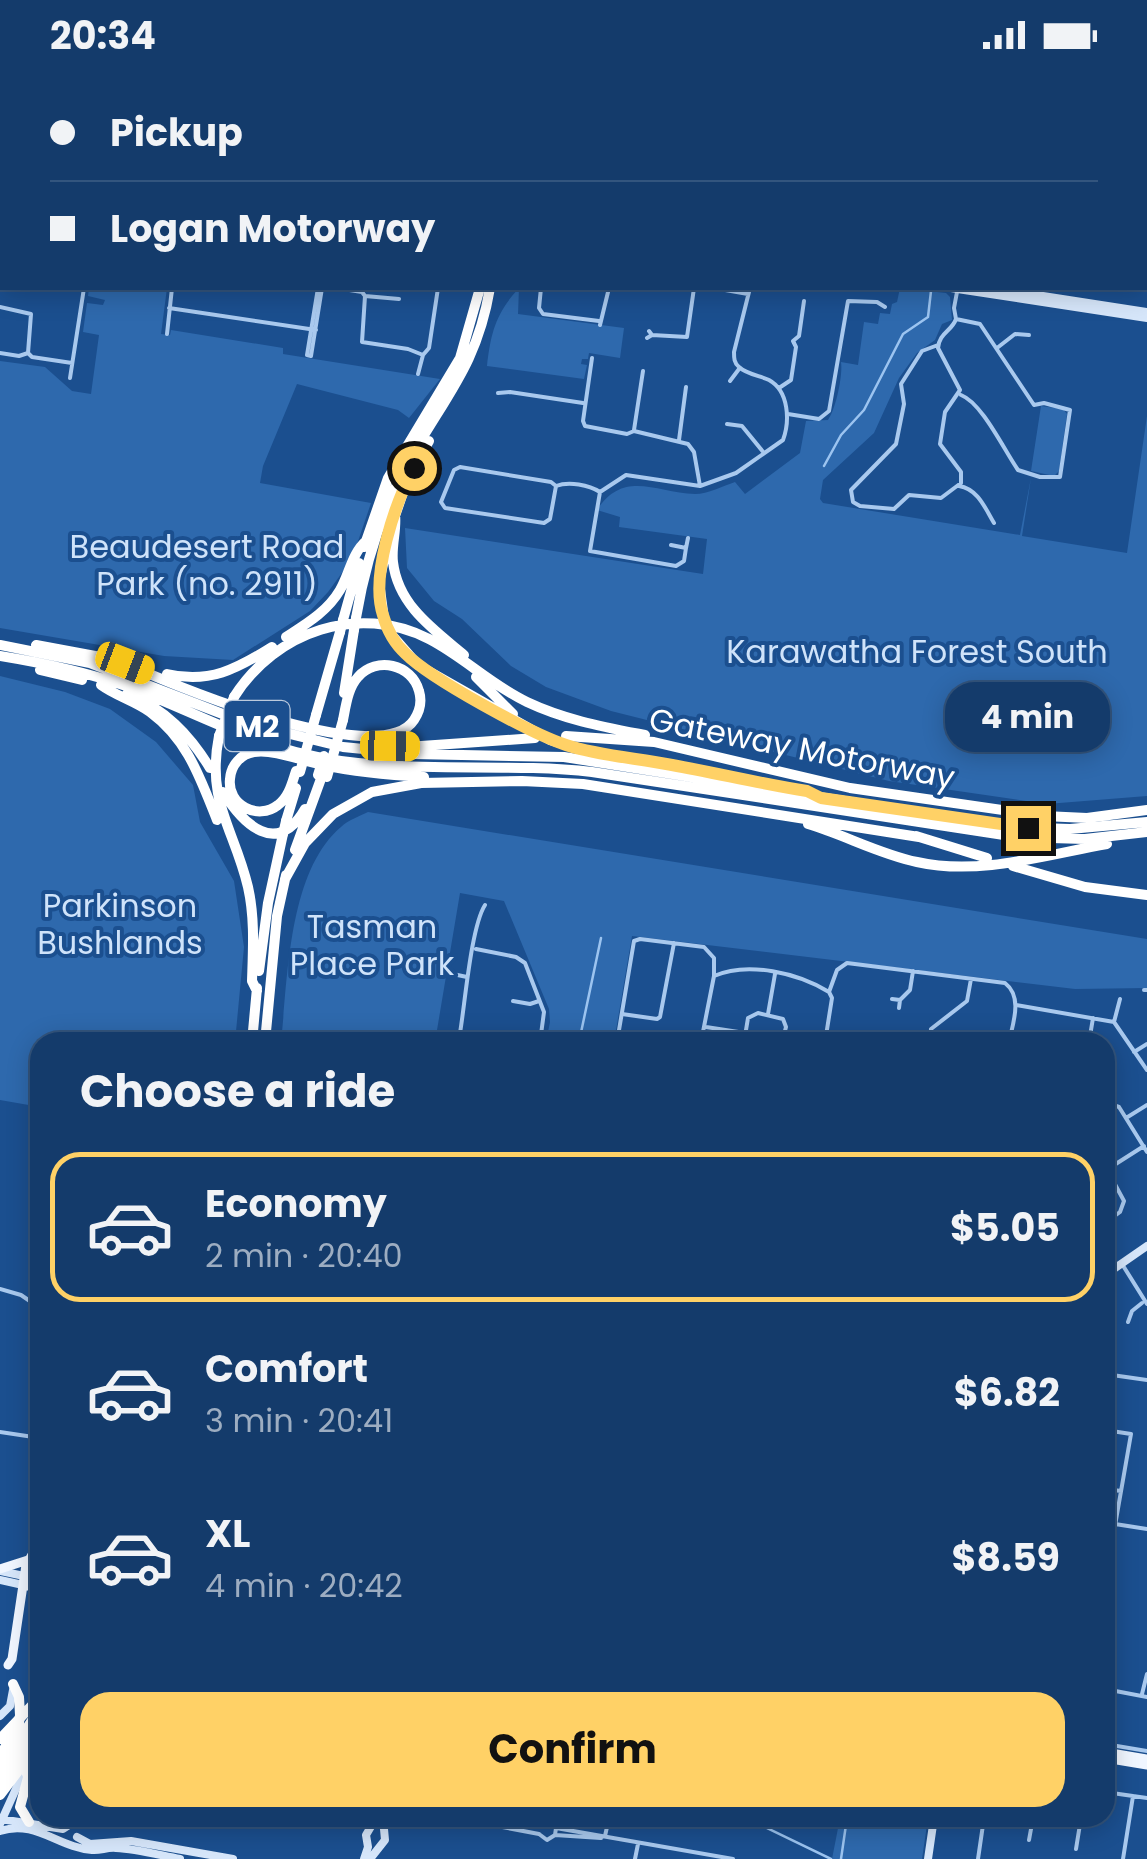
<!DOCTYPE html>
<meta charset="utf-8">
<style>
:root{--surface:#143b6b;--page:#214673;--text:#f1f3f6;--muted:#9dadc1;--line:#33557e;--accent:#ffd166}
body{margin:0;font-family:Poppins,sans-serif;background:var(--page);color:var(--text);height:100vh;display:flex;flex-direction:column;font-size:38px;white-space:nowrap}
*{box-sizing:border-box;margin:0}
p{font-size:32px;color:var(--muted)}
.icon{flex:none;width:55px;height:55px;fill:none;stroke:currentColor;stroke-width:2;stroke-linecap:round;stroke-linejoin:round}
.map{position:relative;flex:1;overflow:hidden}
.details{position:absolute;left:30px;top:962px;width:1085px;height:795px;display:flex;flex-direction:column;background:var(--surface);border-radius:30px;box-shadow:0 5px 25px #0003,0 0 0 2px var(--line)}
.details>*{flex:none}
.banner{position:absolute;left:0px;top:0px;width:1148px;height:220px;box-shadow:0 5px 25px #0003,0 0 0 2px var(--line);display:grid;align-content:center;height:220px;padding:0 50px;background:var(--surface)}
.end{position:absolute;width:45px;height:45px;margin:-22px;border:12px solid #ffd166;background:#111;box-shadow:0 0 0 5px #111}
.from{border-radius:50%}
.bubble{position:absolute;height:70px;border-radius:30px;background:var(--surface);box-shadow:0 5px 25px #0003,0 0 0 2px var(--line);font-size:32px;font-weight:700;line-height:70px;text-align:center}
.car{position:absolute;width:30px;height:60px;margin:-30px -15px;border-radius:12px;box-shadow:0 0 8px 2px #0007;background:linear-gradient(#f5c518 24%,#345 0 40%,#f5c518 0 76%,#345 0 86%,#f5c518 0)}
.banner b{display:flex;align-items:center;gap:35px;height:95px;font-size:38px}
.banner b+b{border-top:2px solid var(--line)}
.banner i{width:25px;height:25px;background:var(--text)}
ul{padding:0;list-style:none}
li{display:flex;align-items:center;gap:30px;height:150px;margin:0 20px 15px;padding:0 30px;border:5px solid transparent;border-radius:30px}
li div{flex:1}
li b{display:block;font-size:38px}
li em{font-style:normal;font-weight:700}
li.on{border-color:var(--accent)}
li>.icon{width:90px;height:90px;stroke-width:1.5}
h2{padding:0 50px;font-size:45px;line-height:120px}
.button{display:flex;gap:20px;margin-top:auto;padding:20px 50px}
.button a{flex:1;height:115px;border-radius:30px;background:var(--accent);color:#111;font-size:40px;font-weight:700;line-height:115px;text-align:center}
.status{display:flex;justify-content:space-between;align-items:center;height:70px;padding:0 50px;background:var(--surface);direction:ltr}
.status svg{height:28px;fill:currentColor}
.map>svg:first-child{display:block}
.green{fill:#2e69ad}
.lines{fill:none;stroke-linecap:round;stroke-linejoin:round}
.stream{stroke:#9cc4f0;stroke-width:2.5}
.street{stroke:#a9c9ee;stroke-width:4}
.secondary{stroke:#d6e6fa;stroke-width:8}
.primary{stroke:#f0f6ff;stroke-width:9}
.highway{stroke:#fff;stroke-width:10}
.highway-bridge{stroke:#fff;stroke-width:10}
.route{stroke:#ffd166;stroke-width:12}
.labels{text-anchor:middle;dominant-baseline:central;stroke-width:8;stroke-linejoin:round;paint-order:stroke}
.shield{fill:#1b4f8f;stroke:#bbcadd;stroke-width:2.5}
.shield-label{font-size:30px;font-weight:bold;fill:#fff}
.park-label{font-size:32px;fill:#cfe3fa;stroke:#1b4f8f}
.street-label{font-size:32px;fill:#fff;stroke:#1b4f8f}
</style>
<div class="status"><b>20:34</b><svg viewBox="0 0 49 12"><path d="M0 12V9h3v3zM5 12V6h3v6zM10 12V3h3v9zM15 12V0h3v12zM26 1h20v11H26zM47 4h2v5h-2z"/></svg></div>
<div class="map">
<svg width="1147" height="1789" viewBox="0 0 1147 1789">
<rect width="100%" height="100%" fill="#1b4f8f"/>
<path class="green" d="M89 218H167L161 264 170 265 171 260 283 278V284L440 309 409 348 398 340 297 314 263 396 260 413 371 433 352 489 328 522 310 541 233 590 164 586 0 558V291L45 297 72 321 91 324 99 265 83 262 87 233 103 235 105 230 88 226Z
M519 218 518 244 624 258 620 288 589 283 588 289H582L581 294 587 295 584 309 487 296C491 262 496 243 519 218Z
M900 218 946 223 950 227 952 250 942 254 935 270 917 283 899 308 874 363 823 410 820 429 823 433 1020 465 1031 408 1022 466 1127 483 1147 346V726L1047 734 889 711 611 641 546 617 511 596 462 549 434 531 407 498 405 458 703 504 707 469 619 457 620 447 597 440C624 399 656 423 695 424 708 424 723 416 735 412L745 424 800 383 806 351 828 350C836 339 843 305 841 292L858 295 864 252 878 254 880 243 890 244 892 234 897 232Z
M1041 336 1063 339 1067 344 1059 401 1054 406 1031 401Z
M0 606 65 622 110 639 156 672 193 715 200 752 234 811 244 877 235 972H40V1037L0 1030Z
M368 742 1147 869V918L1075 919 632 866 614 972H546L550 952 549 939 504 831 460 823 435 972H281C288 908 288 802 341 757 348 750 360 746 368 742Z
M840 1748H928L922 1789H832Z"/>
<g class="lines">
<path class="stream" d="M1145 63H1147
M824 396 841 365 864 340 903 264 928 247 931 221
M579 972 601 868
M746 1748 831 1789
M841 1789 847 1748"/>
<path class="street" d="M117 0V2
M174 0 175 2
M337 0V2
M759 0 760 2
M871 0 874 2
M953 0 963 2
M1028 0 1029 2
M664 1V0
M34 2 35 0
M288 2 289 0
M417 2V0
M481 2V0
M989 2 994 0
M0 11 2 15
M0 32 2 31
M0 127H2
M0 193H2
M337 218 362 222 365 226 362 272 408 279 423 285 418 304
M541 218 539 238 543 244 599 251
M714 218 748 224
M269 219V218
M365 226 399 229
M0 237 31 244 28 283
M169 238 316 260
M956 249 980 254 1034 335 1044 333 1070 340 1060 407H1040L1018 400C1004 380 982 333 961 325
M600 255 609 218
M167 264 172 218
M652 265 687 267 694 218
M647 268 652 265 649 261
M938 275 922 281 901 314 904 334 896 374 851 420 853 432 860 436 894 439 909 425 941 428 961 413V402L940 374 945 342 960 320 938 278C939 263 952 261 956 249L954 238 957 222
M997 278 1015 264 1029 265
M0 283 19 286 28 283 32 287 72 293
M307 285 311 286 322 218
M307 285 318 218
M423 285 429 278 438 218
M592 288 583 351 585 356 627 364 634 361 688 374 694 382 700 416
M70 308 84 218
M730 311 739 299
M779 318 791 310 796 277 793 271 799 266 804 231
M498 323 510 322 583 333
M788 344 819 349 829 341 848 231 877 232 885 237
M727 354 742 356 764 383
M634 360 643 301
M679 370 686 317
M556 416 550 449 544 453 445 438 441 432 454 400 460 397 551 412 556 416C569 411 589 415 600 422
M959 416C978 419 985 438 994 453
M671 475 686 478 688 468
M686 478 684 491 676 496 590 481 600 422 626 405 700 416 736 403 783 370C790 351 789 321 769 310 761 306 746 304 739 297 734 293 734 288 734 282L750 218
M476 879 516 887 525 893 544 942 540 972
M448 903 467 907
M1144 920H1147
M829 922 837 900 847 893 1005 913C1023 927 1013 953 1009 972
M892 929 900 930 899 938
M900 930 910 920 913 901
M513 931 530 934 539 931
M1016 935 1114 952 1147 1000
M622 944 657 949 660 947 674 873
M768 944 775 904
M1114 952 1120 929
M706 957 745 963
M931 959 967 931 971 909
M783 968 809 972
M478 972 465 970 460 963C465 934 471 857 485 835
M617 972 634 871 640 869 704 877 714 888V906
M701 972 714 906C748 891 798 903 829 922L832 928 825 972
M744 972 748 948 758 943 783 949 786 957 782 972
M869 972 872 966 876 972
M984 972H999
M1089 972 1093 948
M1134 982 1147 974
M1105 1032 1119 1037 1147 1082
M1126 1048 1147 1035
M1105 1095 1112 1101 1105 1106
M1111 1097 1144 1076
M40 1122V1123
M1105 1153 1120 1142 1124 1131 1110 1105
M1122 1194 1147 1234
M0 1219 21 1225 40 1238
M1128 1252 1132 1241 1142 1233
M1105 1304 1147 1310
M1105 1360 1131 1364 1105 1513
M0 1362 40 1368
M1105 1419 1121 1421
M1115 1454 1147 1459
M1105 1619 1147 1627
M1142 1624 1147 1604
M1105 1674 1147 1681
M1105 1722 1147 1728
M455 1748 539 1764
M488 1748 533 1756 541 1754
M556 1758 733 1789
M539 1764 547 1770 555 1765 556 1758 549 1748
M555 1765 601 1768
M605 1766 609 1748
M1029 1770 1033 1748
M1076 1779 1081 1748
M635 1789 638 1774
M978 1789 984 1748
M1123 1789 1133 1726"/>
<path class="secondary" d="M0 156 2 157
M0 163H2
M951 218 1147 248
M992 218 1147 242
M1105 1205 1147 1176
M0 1501 24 1506
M0 1510 23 1515
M0 1646 10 1636 13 1620
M0 1749 63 1759 80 1748
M0 1754 25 1699
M0 1761C35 1749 59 1778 92 1780 100 1781 107 1777 116 1778 137 1779 159 1785 180 1789
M77 1767 90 1774 131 1771 233 1789
M364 1789 368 1777 366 1765 376 1748
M370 1789 385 1770 383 1748
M928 1789 934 1748"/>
<path class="primary" d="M0 1499 28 1490
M24 1506 40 1509
M23 1515 40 1518
M8 1595 12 1589 26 1495 40 1471
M1105 1682 1147 1689
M1105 1688 1147 1695"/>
<path class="highway" d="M517 2 518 0
M527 2 528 0
M395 444C397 460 391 476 393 492 398 535 433 559 464 585
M395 446 408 408 429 371
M364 477 388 408 460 288 480 218
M356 548C365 494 383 437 410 389 446 325 477 295 490 218
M384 549 379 512 389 468
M343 550 359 493
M390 563 418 595 550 670 582 680 733 707
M286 567C306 554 327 542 340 520 349 505 352 483 366 471
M0 575 90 593 246 653 343 677 414 684 564 687 1011 757 1070 759 1147 752
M36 575 122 591
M0 586C43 593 85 602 126 616 183 637 237 667 296 682 394 707 493 691 592 702L1017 767 1085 769 1147 762
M119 590C165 613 380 702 414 650 420 641 422 631 419 621 412 594 376 586 358 607 348 618 346 635 343 650
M40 600 82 610
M167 604C209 614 237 599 272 577
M476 607 513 644
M101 615C116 626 135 631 150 642 188 670 200 708 217 750
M344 623 354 560
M127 624C165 639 189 664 210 698
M234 627C276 561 358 533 429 569 464 587 491 615 527 632 565 650 604 657 645 665
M316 645 340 562
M219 666C206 732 234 758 248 817 255 848 253 879 252 911L257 921
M566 666 654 672 850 718 1044 746 1087 748 1147 740
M407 677 535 668
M296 701C292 713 289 727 278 735 258 751 227 735 230 709 231 695 241 684 254 682 275 679 302 691 323 695 356 702 390 705 424 707
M223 722C243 754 277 788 305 739
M286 751 296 718
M808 754C845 765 879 784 917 792 979 806 1045 785 1107 774
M916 766 987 788
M295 780 322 706
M1013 796 1085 817 1147 825
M285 809 305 773 333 744 372 722 421 713 522 711 583 714 919 767
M259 901 268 833 283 764
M252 972 257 918
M265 972 277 846 286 805
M13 1614 19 1627 20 1645
M0 1669 40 1627
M0 1686 19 1653
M0 1700 40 1638
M27 1704 40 1684
M0 1712 40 1658
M0 1725 34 1680
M29 1752 20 1737 30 1700"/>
<path class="highway-bridge" d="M384 549 390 563
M354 560 356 548
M340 562 343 550
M219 666 234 627
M300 702 316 645
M318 705 324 686
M327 707 343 650
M283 764 286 751
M19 1653 20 1645"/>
</g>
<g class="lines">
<path class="route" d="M414 398C395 433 370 506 383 545 387 560 395 574 406 584 431 609 532 664 566 675 600 686 637 688 672 695 717 703 762 714 807 721L821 728 1028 758"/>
</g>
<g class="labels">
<rect class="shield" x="224.5" y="631" width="65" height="50" rx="8"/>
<g class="shield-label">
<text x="257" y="656">M2</text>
</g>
<g class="park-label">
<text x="207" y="476">Beaudesert Road<tspan x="207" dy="37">Park (no. 2911)</tspan></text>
<text x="917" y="581">Karawatha Forest South</text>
<text x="120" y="835">Parkinson<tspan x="120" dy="37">Bushlands</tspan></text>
<text x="372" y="856">Tasman<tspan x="372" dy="37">Place Park</tspan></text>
</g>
<g class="street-label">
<text transform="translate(802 678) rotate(11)">Gateway Motorway</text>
</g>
</g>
</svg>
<i class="end from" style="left:414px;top:398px"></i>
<i class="end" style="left:1028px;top:758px"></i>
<div class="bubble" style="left:945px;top:612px;width:165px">4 min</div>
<i class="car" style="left:125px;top:593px;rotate:111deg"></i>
<i class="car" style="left:390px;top:676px;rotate:91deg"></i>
<div class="banner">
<b><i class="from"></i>Pickup</b>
<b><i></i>Logan Motorway</b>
</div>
<section class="details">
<h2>Choose a ride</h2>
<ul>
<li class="on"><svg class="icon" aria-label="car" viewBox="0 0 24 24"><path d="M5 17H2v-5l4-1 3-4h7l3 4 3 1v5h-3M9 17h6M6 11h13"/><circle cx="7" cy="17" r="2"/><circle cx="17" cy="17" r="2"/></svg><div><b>Economy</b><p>2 min · 20:40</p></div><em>$5.05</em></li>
<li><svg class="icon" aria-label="car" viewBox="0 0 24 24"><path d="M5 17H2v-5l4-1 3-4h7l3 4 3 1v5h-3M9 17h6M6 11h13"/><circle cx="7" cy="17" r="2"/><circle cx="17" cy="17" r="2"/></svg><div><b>Comfort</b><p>3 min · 20:41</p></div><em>$6.82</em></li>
<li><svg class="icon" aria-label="car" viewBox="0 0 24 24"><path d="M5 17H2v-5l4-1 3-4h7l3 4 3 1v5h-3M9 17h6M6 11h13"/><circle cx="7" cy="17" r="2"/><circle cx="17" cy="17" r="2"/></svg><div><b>XL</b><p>4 min · 20:42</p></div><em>$8.59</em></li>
</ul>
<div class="button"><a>Confirm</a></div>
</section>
</div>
